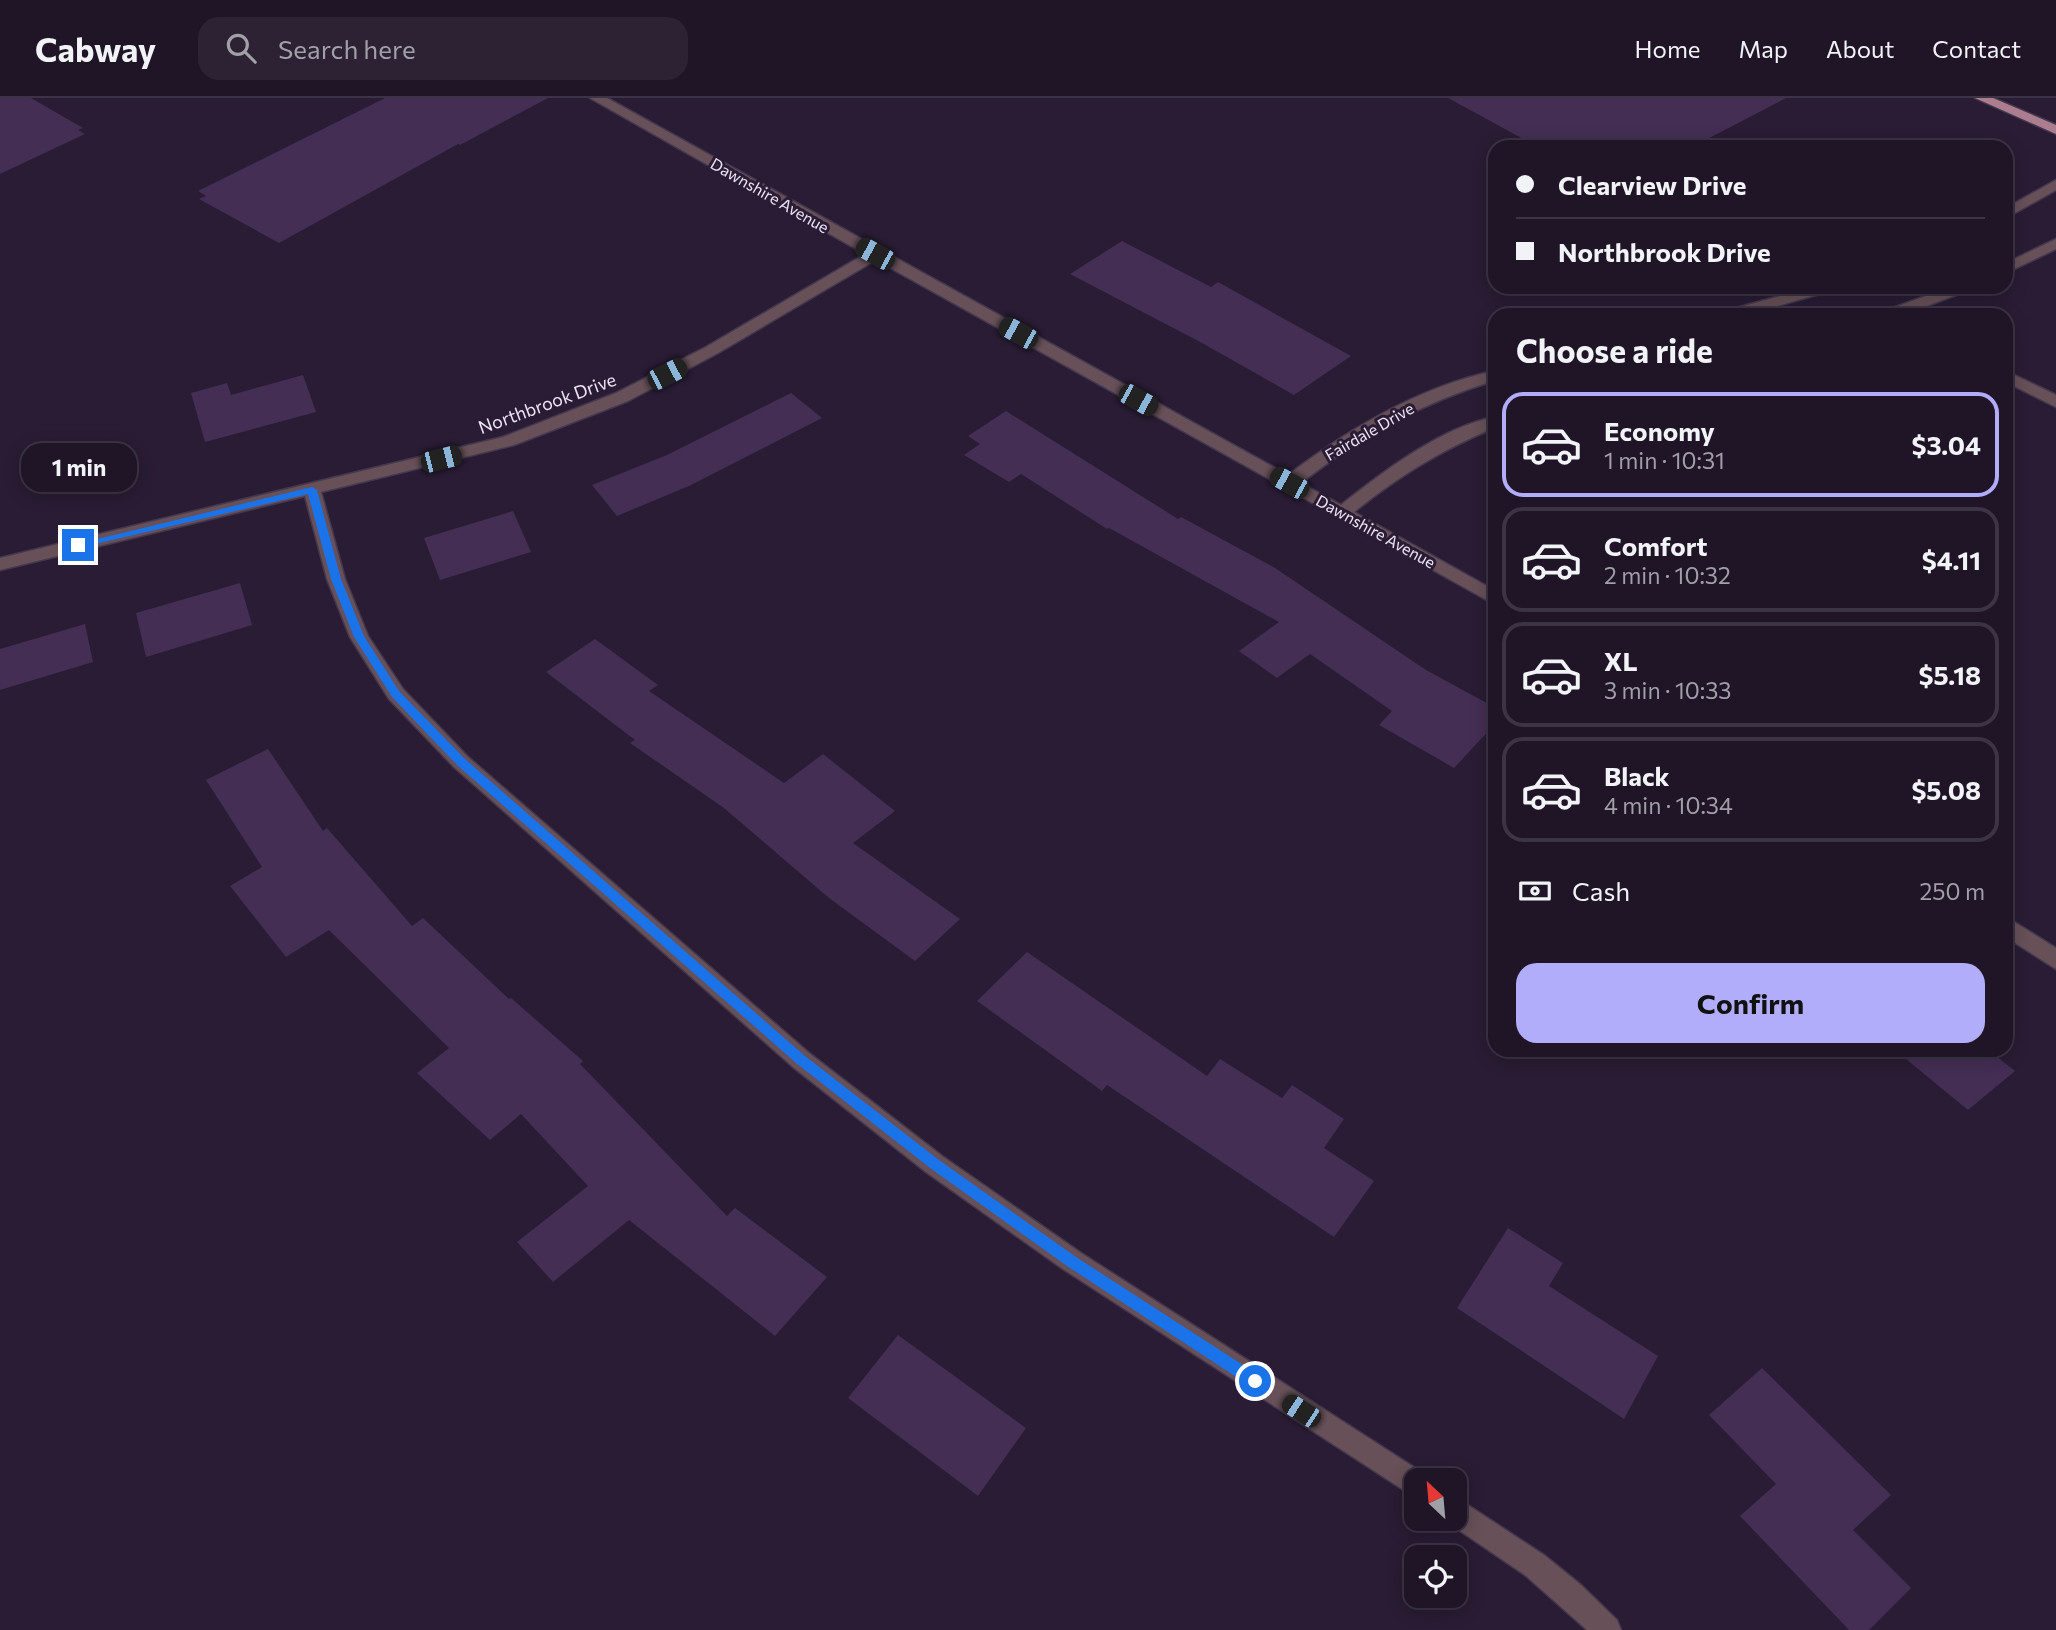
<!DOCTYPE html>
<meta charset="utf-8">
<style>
:root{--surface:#1f1527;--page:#2c2233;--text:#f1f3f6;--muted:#a19fa7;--line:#3c3444;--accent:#b1adfa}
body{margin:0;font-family:Commissioner,sans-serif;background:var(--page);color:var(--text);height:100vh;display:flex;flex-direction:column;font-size:26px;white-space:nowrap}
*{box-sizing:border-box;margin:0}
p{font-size:23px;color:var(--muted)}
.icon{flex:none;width:38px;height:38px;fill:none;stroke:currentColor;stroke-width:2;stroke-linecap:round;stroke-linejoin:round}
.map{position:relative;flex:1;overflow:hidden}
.sheet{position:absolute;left:1488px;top:210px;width:525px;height:749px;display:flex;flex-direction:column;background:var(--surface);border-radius:21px;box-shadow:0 4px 18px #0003,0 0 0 2px var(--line)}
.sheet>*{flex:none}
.top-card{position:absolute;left:1488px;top:42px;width:525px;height:154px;border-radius:21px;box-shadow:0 4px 18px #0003,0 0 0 2px var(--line);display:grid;align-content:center;height:154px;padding:0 28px;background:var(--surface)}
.needle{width:46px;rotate:334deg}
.controls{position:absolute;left:1404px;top:1370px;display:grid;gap:14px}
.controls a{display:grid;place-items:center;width:63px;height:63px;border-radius:14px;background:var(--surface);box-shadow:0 4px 18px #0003,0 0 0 2px var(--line);font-size:35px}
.end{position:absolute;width:32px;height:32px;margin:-16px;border:9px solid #1a73e8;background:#fff;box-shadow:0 0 0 4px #fff}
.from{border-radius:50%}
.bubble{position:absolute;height:49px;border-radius:21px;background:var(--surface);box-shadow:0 4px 18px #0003,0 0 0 2px var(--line);font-size:23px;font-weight:700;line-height:49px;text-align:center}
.car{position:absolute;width:21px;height:42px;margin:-21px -10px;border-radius:9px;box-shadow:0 0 5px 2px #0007;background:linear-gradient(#222 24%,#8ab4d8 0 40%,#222 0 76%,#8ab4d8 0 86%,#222 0)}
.top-card b{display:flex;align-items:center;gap:24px;height:66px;font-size:26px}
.top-card b+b{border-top:2px solid var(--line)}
.top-card i{width:18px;height:18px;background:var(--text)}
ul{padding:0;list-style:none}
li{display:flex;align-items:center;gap:21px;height:105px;margin:0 14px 10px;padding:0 14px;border:4px solid var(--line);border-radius:21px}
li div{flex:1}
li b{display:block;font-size:26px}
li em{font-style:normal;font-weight:700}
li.current{border-color:var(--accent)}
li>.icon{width:63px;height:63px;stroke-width:1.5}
h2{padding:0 28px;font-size:32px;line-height:84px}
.pay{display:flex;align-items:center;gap:18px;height:77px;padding:0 28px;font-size:26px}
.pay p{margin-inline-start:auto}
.cta{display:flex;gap:14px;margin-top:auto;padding:14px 28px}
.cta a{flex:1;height:80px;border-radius:21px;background:var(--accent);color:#111;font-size:28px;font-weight:700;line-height:80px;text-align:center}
header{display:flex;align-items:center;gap:42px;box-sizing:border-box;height:98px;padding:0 35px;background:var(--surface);border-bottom:2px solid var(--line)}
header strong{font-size:33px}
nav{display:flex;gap:38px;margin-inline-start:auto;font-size:24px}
.search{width:490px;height:63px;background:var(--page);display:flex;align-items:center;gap:18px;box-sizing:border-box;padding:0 24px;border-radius:21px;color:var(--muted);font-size:26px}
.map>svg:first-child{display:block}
.building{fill:#442e54}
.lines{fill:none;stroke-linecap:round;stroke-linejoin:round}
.minor-casing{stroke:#44384f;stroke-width:3}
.major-casing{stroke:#44384f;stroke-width:3}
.minor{fill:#675058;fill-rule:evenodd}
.major{fill:#ab7d8e;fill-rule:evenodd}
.route{fill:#1a73e8}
.labels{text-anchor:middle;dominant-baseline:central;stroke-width:6;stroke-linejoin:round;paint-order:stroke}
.far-street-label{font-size:16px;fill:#ede4f5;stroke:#291c34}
.street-label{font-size:18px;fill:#ede4f5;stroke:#291c34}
</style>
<header>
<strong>Cabway</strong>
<div class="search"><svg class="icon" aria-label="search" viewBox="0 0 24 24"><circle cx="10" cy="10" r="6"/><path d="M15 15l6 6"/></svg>Search here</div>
<nav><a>Home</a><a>Map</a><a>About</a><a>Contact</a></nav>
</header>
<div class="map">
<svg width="2056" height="1532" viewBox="0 0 2056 1532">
<rect width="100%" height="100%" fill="#291c34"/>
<path class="building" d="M0 0H31L83 30 78 32 85 36 0 76Z
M385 0H548L460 47 458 46 279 145 199 101 206 98 198 93Z
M1448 0H1786L1692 49H1538Z
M1122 143 1211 189 1218 184 1351 258 1294 297 1202 245 1070 176Z
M303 277 316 314 205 344 191 295 227 285 231 297Z
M791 295 822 320 689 388 617 418 592 387 667 357Z
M1006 313 1178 421 1181 419 1275 470 1426 572 1494 609V627L1454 670 1379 627 1392 613 1310 556 1277 580 1239 553 1279 524 1109 430 1107 431 1021 376 1009 384 964 357 980 346 968 338Z
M513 413 531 454 440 482 424 440Z
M240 485 252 527 146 559 136 515Z
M85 526 93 564 0 592V551Z
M595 541 658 587 649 593 784 685 823 656 895 713 853 745 960 821 915 863 829 800 724 710 630 645 635 642 546 574Z
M268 651 323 733 327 730 412 828 423 820 509 901 511 900 583 963 580 966 727 1118 735 1110 827 1179 775 1238 629 1122 553 1184 517 1144 588 1088 521 1016 490 1042 417 975 449 950 329 832 286 859 230 788 262 769 206 682Z
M1027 854 1207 978 1220 961 1282 1000 1292 987 1344 1021 1324 1050 1374 1083 1334 1139 1107 987 1102 993 977 903Z
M1895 952H1988L2015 973 1968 1012Z
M1508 1130 1563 1165 1549 1188 1658 1258 1624 1321 1457 1210Z
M898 1237 1026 1330 978 1398 848 1300Z
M1762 1270 1891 1397 1853 1432 1911 1490 1869 1532H1849L1740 1418 1776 1386 1709 1317Z"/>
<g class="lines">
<g class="minor-casing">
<path id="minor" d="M590 0H607L1288 377C1349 331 1419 289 1494 273V283C1423 304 1360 339 1301 385L1341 407C1384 373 1440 330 1494 319V330C1441 352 1399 378 1354 414L1494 492V506L876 162 718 255 628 303 514 347 321 394 345 481 368 538 403 591 468 659 809 955 942 1058 1081 1155 1426 1377 1428 1382H1416V1400L1063 1171 926 1074 793 969 454 669 389 601 350 539 327 481 305 398 0 472V460L503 339 616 295 706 249 865 156Z
M2056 82V92L2006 120V110Z
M2056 141V151L2006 175V165Z
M1812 189H1837L1834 192 1745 217H1720L1722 214Z
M1950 189H1972L1969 192 1903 217H1880L1882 214Z
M2006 273 2056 297V309L2006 284Z
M2006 819 2056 850V871L2006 839Z
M1454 1398 1544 1457 1581 1487 1617 1522 1621 1532H1587L1525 1477 1444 1422 1454 1421Z"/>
</g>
<g class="major-casing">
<path id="major" d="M1975 0H1993L2056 27V36Z"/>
</g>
<use href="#minor" class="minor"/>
<use href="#major" class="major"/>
</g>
<path class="route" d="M312 389 317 392 341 481 364 538 399 593 465 661 805 958 939 1062 1076 1159 1260 1278V1288H1250L1067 1168 930 1070 796 965 457 667 392 599 354 539 331 481 308 396 78 450 73 447Z"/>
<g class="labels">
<g class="far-street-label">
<text transform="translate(770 97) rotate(30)">Dawnshire Avenue</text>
<text transform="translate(1369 333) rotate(-30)">Fairdale Drive</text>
<text transform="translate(1376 433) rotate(29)">Dawnshire Avenue</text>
</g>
<g class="street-label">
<text transform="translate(547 305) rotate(-20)">Northbrook Drive</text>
</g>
</g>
</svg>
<div class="controls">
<a><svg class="needle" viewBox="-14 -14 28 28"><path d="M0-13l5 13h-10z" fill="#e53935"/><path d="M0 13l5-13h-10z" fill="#a19fa7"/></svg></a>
<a><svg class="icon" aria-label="locate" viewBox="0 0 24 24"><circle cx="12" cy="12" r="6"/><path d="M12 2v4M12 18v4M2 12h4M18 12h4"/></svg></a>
</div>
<i class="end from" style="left:1255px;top:1283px"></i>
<i class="end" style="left:78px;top:447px"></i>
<div class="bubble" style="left:21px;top:345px;width:116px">1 min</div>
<i class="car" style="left:875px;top:156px;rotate:299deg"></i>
<i class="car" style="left:1018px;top:235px;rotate:299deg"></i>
<i class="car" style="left:667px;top:276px;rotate:63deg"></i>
<i class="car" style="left:1138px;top:302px;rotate:119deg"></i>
<i class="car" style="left:441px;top:361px;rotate:76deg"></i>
<i class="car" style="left:1289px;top:385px;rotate:299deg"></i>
<i class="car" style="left:1301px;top:1313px;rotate:303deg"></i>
<div class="top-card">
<b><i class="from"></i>Clearview Drive</b>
<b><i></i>Northbrook Drive</b>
</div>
<section class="sheet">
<h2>Choose a ride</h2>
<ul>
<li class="current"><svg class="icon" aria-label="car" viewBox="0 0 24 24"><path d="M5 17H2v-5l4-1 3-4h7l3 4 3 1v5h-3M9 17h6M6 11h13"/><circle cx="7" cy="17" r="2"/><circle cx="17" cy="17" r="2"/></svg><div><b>Economy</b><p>1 min · 10:31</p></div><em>$3.04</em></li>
<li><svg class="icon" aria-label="car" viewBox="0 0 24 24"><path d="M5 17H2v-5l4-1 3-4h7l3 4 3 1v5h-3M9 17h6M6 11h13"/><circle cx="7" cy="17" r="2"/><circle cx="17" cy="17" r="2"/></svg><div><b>Comfort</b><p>2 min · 10:32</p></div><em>$4.11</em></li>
<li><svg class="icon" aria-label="car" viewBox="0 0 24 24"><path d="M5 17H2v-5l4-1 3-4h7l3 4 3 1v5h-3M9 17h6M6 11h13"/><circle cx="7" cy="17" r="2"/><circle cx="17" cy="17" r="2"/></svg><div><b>XL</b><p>3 min · 10:33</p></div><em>$5.18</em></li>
<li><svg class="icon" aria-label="car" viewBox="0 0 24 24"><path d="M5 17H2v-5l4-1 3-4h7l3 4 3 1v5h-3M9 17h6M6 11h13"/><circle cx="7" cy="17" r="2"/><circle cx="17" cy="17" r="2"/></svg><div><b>Black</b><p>4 min · 10:34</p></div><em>$5.08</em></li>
</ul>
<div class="pay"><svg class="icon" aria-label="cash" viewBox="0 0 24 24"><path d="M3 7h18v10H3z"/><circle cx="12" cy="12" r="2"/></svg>Cash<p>250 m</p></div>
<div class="cta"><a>Confirm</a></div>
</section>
</div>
